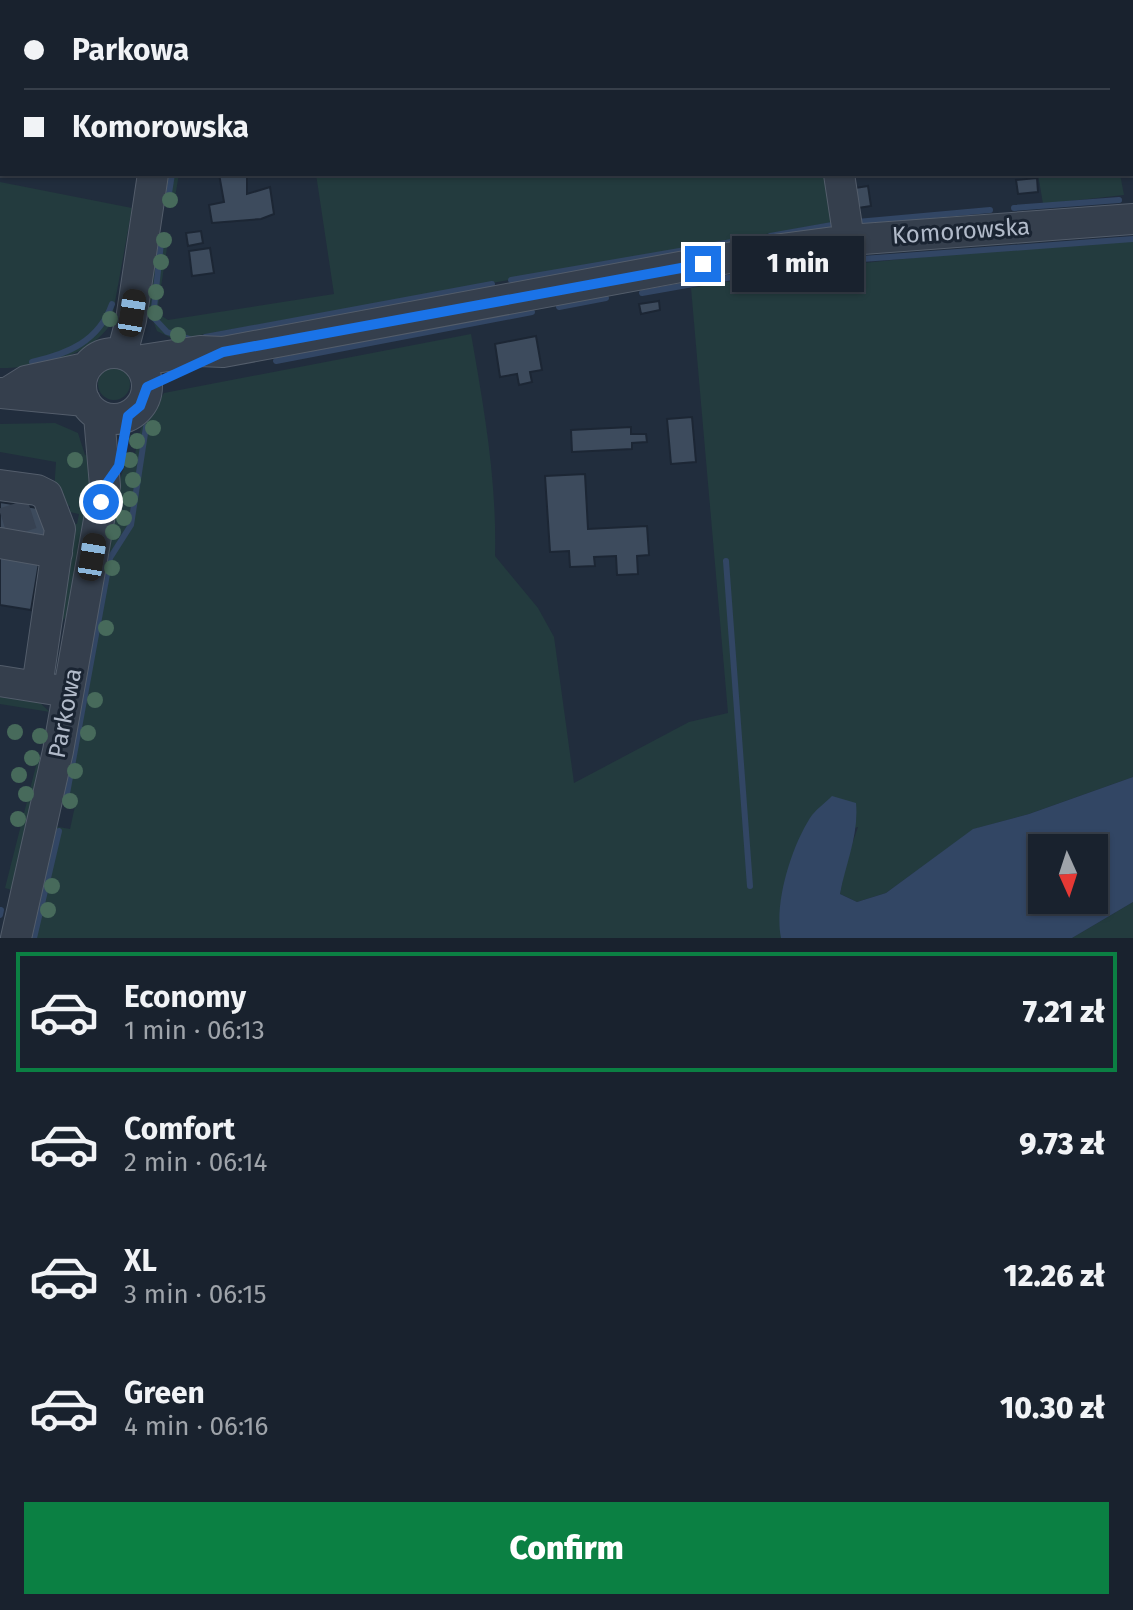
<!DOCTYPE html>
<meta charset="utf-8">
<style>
:root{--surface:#19222e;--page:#262f3a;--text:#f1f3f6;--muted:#9fa4aa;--line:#373f4a;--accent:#0b8043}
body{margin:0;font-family:"Fira Sans",sans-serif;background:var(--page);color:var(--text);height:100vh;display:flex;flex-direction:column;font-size:30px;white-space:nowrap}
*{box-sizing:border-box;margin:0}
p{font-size:26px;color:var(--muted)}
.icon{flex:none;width:44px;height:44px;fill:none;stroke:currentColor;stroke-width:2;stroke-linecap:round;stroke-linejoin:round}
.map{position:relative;height:938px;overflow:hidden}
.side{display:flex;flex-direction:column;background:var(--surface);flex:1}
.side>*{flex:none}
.hud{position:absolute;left:0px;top:0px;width:1134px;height:176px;box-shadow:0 2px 6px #0004,0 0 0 2px var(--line);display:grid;align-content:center;height:176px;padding:0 24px;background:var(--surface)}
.needle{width:52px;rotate:177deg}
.fabs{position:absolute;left:1028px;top:834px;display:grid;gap:16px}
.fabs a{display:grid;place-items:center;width:80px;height:80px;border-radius:0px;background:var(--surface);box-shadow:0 2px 6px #0004,0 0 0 2px var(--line);font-size:40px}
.end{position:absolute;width:36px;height:36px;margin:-18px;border:10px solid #1a73e8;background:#fff;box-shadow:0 0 0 4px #fff}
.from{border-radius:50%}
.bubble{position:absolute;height:56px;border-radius:0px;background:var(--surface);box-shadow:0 2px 6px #0004,0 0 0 2px var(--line);font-size:26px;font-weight:800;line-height:56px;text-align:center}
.car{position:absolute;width:24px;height:48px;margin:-24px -12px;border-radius:10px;box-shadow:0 0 6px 2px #0007;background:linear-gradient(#222 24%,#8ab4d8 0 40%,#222 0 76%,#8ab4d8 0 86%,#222 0)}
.hud b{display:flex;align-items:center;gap:28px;height:76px;font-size:30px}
.hud b+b{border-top:2px solid var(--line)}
.hud i{width:20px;height:20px;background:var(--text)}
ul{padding:14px 0 0;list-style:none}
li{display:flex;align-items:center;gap:24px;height:120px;margin:0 16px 12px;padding:0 8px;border:4px solid transparent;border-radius:0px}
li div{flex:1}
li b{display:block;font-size:30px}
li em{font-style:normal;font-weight:800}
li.on{border-color:var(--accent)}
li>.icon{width:72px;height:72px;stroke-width:1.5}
.primary-button{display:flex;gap:16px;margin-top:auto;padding:16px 24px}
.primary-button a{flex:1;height:92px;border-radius:0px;background:var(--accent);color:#fff;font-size:32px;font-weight:800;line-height:92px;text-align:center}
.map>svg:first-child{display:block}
.green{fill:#233b3e}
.water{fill:#324664;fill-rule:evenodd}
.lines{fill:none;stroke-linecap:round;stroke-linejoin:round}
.stream{stroke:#324664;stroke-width:6}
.building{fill:#3d4b5d;stroke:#1c2634;stroke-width:2}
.minor-tunnel{stroke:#374252;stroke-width:30;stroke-dasharray:30 15;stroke-linecap:butt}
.minor-casing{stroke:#535d6b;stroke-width:32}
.minor{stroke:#353f4d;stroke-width:30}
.tree{fill:#476a5b}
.route{stroke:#1a73e8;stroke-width:10}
.labels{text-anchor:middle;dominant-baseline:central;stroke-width:6;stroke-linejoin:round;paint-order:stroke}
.street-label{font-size:24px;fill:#b1bac9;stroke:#1a2432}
</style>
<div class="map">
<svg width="1133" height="938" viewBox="0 0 1133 938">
<rect width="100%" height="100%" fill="#212d3d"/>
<path class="green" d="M163 174H179L174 203 160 199Z
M316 174H825L833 222 189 337 190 347 157 331 149 310 143 309 154 235H169L157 313 168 320 334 294Z
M1038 174H1120L1124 195 1043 204Z
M0 182 132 208 111 324C87 358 39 368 0 368Z
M1133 241V777L1029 814 974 829 886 893 857 902 840 894 846 862 858 827 798 845 783 897 781 938H26L53 826 70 829 75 806 59 801 113 499 125 465 132 466 141 428 164 393 471 334C484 408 497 481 495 556L538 608 554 637 574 783 689 722 728 713 691 288C838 261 984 251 1133 241Z
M98 384a16 16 0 1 1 32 0a16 16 0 1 1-32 0Z
M55 423 78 433 85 455 94 457 69 612 60 625 66 522 77 524 79 514 70 512V506L59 504 63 493 54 492 56 462 0 452V424Z
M0 697 40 703 50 712 0 704Z
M38 758 41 762 12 890 5 888Z
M1133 902V938H1072Z"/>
<path class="water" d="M1133 777V902L1072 938H781C774 903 791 848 810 818 815 810 825 803 832 796L856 803C859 835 846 862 840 894L857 902 886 893 973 829 1029 814ZM1042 848H1094V900H1042Z"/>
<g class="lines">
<path class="stream" d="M197 2V0
M169 193 172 174
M1014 208 1119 200
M857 222 990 210
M770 236 832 225
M161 243 153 317 167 332 190 339
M835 261 1133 239
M511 280 755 238
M642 293 790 267
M559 307 606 298
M205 337 492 284
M276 361 532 312
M32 362C68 354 99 341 112 304
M726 561 750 886
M66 799 110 558 131 525 146 427
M0 915 1 910
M34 938 59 831"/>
</g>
<path class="building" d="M245 0H285V2H245Z
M384 0H423V2H384Z
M552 0H592L593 2H553Z
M721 0H761L762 2H722Z
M219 174H247V194L270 187 274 214 261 219 212 223 209 205 224 202Z
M1037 178 1038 192 1018 194 1016 180Z
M868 186 871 206 858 208 855 188Z
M201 231 203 243 188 246 186 233Z
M210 248 214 273 192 276 189 251Z
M659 301 660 310 641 314 639 304Z
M536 336 542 370 530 372 532 382 519 385 517 374 500 377 495 344Z
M692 417 696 462 671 464 667 419Z
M631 427V434H646L647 442 632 443V449L572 452 571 430Z
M585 474 588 529 647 526 649 555 637 556 638 574 617 575 616 556 594 557 595 566 570 567 569 551 550 552 545 476Z
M0 502 50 510 44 542 0 534Z
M0 556 39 563 31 610 0 605Z"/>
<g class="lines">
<path class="minor-tunnel" d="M13 504 24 538"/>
<g class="minor-casing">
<path id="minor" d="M812 0 813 2
M180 2V0
M0 40H2
M839 174 849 240
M81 386a33 33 0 1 1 66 0a33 33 0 1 1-66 0Z
M122 354 131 320 153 174
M136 361 200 351 223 352 766 251 849 240 1133 219
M10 391 26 381 86 368
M0 393 85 401
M0 485 37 490 47 495 60 529 37 687
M0 543 57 553
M0 681 56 690
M16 938 58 751 105 486 99 416"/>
</g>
<use href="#minor" class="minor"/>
</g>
<g class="tree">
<circle cx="170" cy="200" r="8"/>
<circle cx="164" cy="240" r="8"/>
<circle cx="161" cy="262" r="8"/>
<circle cx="156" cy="292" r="8"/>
<circle cx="155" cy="313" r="8"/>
<circle cx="110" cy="319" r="8"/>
<circle cx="178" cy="335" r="8"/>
<circle cx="153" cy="428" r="8"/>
<circle cx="137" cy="441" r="8"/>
<circle cx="75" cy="460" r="8"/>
<circle cx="130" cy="460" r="8"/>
<circle cx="133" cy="480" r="8"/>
<circle cx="130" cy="499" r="8"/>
<circle cx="124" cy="518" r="8"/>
<circle cx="113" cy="532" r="8"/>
<circle cx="112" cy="568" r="8"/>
<circle cx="106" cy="628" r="8"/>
<circle cx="95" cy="700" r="8"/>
<circle cx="15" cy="732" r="8"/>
<circle cx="88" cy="733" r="8"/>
<circle cx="40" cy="736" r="8"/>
<circle cx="32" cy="758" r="8"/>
<circle cx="75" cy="771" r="8"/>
<circle cx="19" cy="775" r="8"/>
<circle cx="26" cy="794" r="8"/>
<circle cx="70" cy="801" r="8"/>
<circle cx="18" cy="819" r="8"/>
<circle cx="52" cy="886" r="8"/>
<circle cx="48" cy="910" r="8"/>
</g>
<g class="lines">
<path class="route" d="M101 502 105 486 119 466 128 416 140 406 147 387 223 352 703 264"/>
</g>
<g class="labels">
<g class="street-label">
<text transform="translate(961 231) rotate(-4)">Komorowska</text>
<text transform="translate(65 713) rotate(-79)">Parkowa</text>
</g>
</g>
</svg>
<div class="fabs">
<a><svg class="needle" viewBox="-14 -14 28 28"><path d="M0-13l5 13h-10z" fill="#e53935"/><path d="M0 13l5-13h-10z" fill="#9fa4aa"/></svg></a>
</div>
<i class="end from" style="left:101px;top:502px"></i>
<i class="end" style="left:703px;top:264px"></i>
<div class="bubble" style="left:732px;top:236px;width:132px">1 min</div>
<i class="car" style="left:132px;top:313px;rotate:9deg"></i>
<i class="car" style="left:92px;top:557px;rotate:9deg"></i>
<div class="hud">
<b><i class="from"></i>Parkowa</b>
<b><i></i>Komorowska</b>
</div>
</div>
<section class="side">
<ul>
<li class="on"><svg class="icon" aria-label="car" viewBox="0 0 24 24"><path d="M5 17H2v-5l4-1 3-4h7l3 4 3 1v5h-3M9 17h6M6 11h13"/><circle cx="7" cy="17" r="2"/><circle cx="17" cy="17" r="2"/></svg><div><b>Economy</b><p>1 min · 06:13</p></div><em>7.21 zł</em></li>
<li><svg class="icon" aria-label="car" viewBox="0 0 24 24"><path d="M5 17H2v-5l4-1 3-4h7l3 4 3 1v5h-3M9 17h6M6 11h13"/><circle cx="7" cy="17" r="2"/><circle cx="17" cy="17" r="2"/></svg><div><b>Comfort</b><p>2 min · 06:14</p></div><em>9.73 zł</em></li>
<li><svg class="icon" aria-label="car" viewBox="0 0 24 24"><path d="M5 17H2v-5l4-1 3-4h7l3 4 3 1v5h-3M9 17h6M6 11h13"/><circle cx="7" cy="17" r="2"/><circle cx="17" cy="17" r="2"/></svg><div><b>XL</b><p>3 min · 06:15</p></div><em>12.26 zł</em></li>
<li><svg class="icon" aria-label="car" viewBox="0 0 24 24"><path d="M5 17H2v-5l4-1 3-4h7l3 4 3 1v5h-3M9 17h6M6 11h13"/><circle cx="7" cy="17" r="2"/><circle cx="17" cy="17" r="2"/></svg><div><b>Green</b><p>4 min · 06:16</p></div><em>10.30 zł</em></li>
</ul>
<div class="primary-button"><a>Confirm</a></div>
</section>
